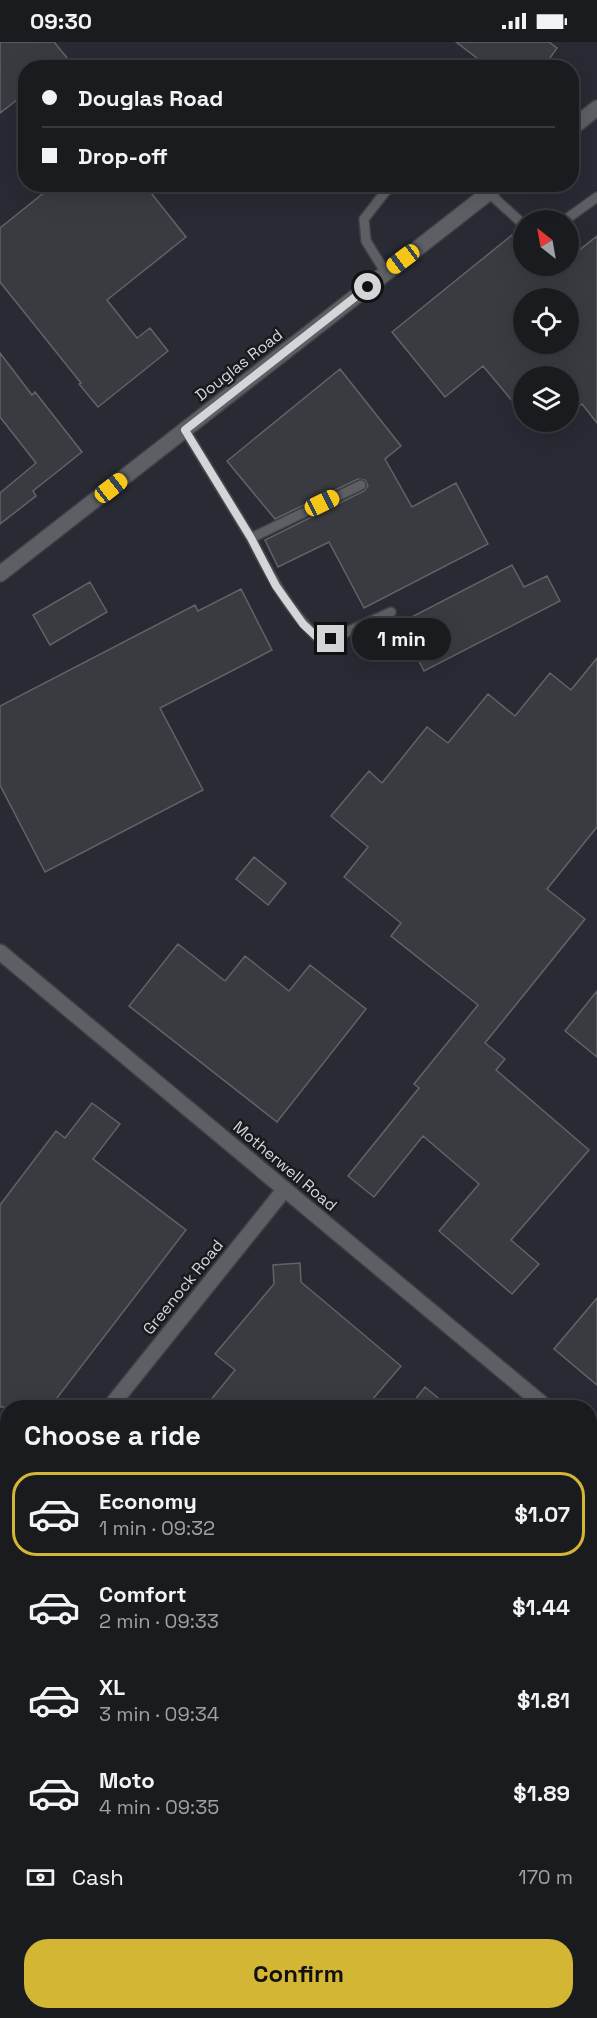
<!DOCTYPE html>
<meta charset="utf-8">
<style>
:root{--surface:#1a1b1e;--page:#27282b;--text:#f1f3f6;--muted:#9fa1a4;--line:#38393c;--accent:#d4b635}
body{margin:0;font-family:"Space Grotesk",sans-serif;background:var(--page);color:var(--text);height:100vh;display:flex;flex-direction:column;font-size:22px;white-space:nowrap}
*{box-sizing:border-box;margin:0}
p{font-size:20px;color:var(--muted)}
.icon{flex:none;width:33px;height:33px;fill:none;stroke:currentColor;stroke-width:2;stroke-linecap:round;stroke-linejoin:round}
.map{position:relative;flex:1;overflow:hidden}
.drawer{position:absolute;left:0px;top:1358px;width:597px;height:620px;display:flex;flex-direction:column;background:var(--surface);border-radius:24px 24px 0 0;box-shadow:0 6px 24px #0002,0 0 0 2px var(--line)}
.drawer>*{flex:none}
.top-card{position:absolute;left:18px;top:18px;width:561px;height:132px;border-radius:24px;box-shadow:0 6px 24px #0002,0 0 0 2px var(--line);display:grid;align-content:center;height:132px;padding:0 24px;background:var(--surface)}
.needle{width:39px;rotate:329deg}
.buttons{position:absolute;left:513px;top:168px;display:grid;gap:12px}
.buttons a{display:grid;place-items:center;width:66px;height:66px;border-radius:50%;background:var(--surface);box-shadow:0 6px 24px #0002,0 0 0 2px var(--line);font-size:30px}
.end{position:absolute;width:27px;height:27px;margin:-14px;border:8px solid #d4d5d8;background:#111;box-shadow:0 0 0 3px #111}
.from{border-radius:50%}
.bubble{position:absolute;height:42px;border-radius:21px;background:var(--surface);box-shadow:0 6px 24px #0002,0 0 0 2px var(--line);font-size:20px;font-weight:700;line-height:42px;text-align:center}
.car{position:absolute;width:18px;height:36px;margin:-18px -9px;border-radius:8px;box-shadow:0 0 4px 2px #0007;background:linear-gradient(#f5c518 24%,#345 0 40%,#f5c518 0 76%,#345 0 86%,#f5c518 0)}
.top-card b{display:flex;align-items:center;gap:21px;height:57px;font-size:22px}
.top-card b+b{border-top:2px solid var(--line)}
.top-card i{width:15px;height:15px;background:var(--text)}
ul{padding:0;list-style:none}
li{display:flex;align-items:center;gap:18px;height:84px;margin:0 12px 9px;padding:0 12px;border:3px solid transparent;border-radius:24px}
li div{flex:1}
li b{display:block;font-size:22px}
li em{font-style:normal;font-weight:700}
li.selected{border-color:var(--accent)}
li>.icon{width:54px;height:54px;stroke-width:1.5}
h2{padding:0 24px;font-size:27px;line-height:72px}
.pay{display:flex;align-items:center;gap:15px;height:66px;padding:0 24px;font-size:22px}
.pay p{margin-inline-start:auto}
.primary-button{display:flex;gap:12px;margin-top:auto;padding:12px 24px}
.primary-button a{flex:1;height:69px;border-radius:24px;background:var(--accent);color:#111;font-size:24px;font-weight:700;line-height:69px;text-align:center}
.status{display:flex;justify-content:space-between;align-items:center;height:42px;padding:0 30px;background:var(--surface);direction:ltr}
.status svg{height:16px;fill:currentColor}
.map>svg:first-child{display:block}
.built{fill:#282a34;fill-rule:evenodd}
.building{fill:#3a3b40;stroke:#616368;stroke-width:1.5;fill-rule:evenodd}
.lines{fill:none;stroke-linecap:round;stroke-linejoin:round}
.service-casing{stroke:#404145;stroke-width:12}
.minor-casing{stroke:#404145;stroke-width:18}
.secondary-casing{stroke:#404145;stroke-width:18}
.service{stroke:#5e5f64;stroke-width:9}
.minor{stroke:#5e5f64;stroke-width:15}
.secondary{stroke:#5e5f64;stroke-width:15}
.rail{stroke:#bcbdc0;stroke-width:4.5;stroke-dasharray:9 4.5;stroke-linecap:butt}
.route{stroke:#d4d5d8;stroke-width:8}
.labels{text-anchor:middle;dominant-baseline:central;stroke-width:5;stroke-linejoin:round;paint-order:stroke}
.street-label{font-size:16px;fill:#d4d5d8;stroke:#191a1e}
</style>
<div class="status"><b>09:30</b><svg viewBox="0 0 49 12"><path d="M0 12V9h3v3zM5 12V6h3v6zM10 12V3h3v9zM15 12V0h3v12zM26 1h20v11H26zM47 4h2v5h-2z"/></svg></div>
<div class="map">
<svg width="597" height="1976" viewBox="0 0 597 1976">
<rect width="100%" height="100%" fill="#232428"/>
<path class="built" d="M0 0H597V1485L590 1494V1365H8V1970H213L207 1976H0ZM26 26H572V142H26ZM524 178H568V224H524ZM524 256H568V302H524ZM524 334H568V380H524Z"/>
<path class="building" d="M0 0H54L68 17 57 26H26V51L0 71Z
M456 0H549L557 6 543 26H490Z
M55 142H144L186 195 107 258 137 296 150 286 168 309 98 365 79 342 81 341 0 240V186Z
M512 193 524 207V224H537L546 235 560 224H568V217L597 194V381L582 362 568 372V334H524V373L483 324 445 355 392 290ZM524 256H568V302H524Z
M0 311 32 353 35 350 82 410 33 449 36 454 0 482V451L36 421 0 375Z
M340 327 401 404 385 417 412 465 456 441 488 502 364 566 329 500 278 525 265 498 364 449 368 444 365 438 358 437 275 477 227 419Z
M512 523 524 545 547 534 560 559 424 629 400 581Z
M90 540 107 570 50 603 33 573Z
M241 547 272 608 160 666 203 748 45 830 0 743V664L195 563 198 569Z
M597 616V785L547 847 585 877 485 1001 505 1017 496 1028 589 1108 511 1198 539 1222 512 1252 439 1189 479 1142 423 1094 374 1155 348 1134 419 1046 414 1042 478 963 391 894 401 881 344 835 368 805 331 774 369 729 382 741 427 685 448 701 488 652 515 674 550 631 571 648Z
M254 815 286 841 268 863 236 837Z
M178 902 225 939 245 914 289 949 310 923 366 967 277 1080 129 964Z
M597 949V1015L565 989Z
M92 1061 120 1082 93 1117 186 1188 50 1365H0V1163L56 1089 65 1096Z
M300 1221 301 1240 401 1324 366 1365H205L235 1328 215 1312 274 1242 273 1223Z
M597 1256V1343L554 1307Z
M425 1345 449 1365H409Z"/>
<g class="lines">
<g class="service-casing">
<path id="service" d="M479 142 524 183
M565 178 597 155
M386 231 366 199 364 177 386 149 396 142
M185 388 251 496 361 443
M251 496C270 533 288 568 318 596L331 597 391 570"/>
</g>
<g class="minor-casing">
<path id="minor" d="M572 86 597 66
M0 532 500 142
M0 910 546 1365
M110 1365 285 1147
M590 1401 597 1407
M0 1501 8 1492"/>
</g>
<g class="secondary-casing">
<path id="secondary" d="M590 1582 597 1573
M269 1976 274 1970"/>
</g>
<use href="#service" class="service"/>
<use href="#minor" class="minor"/>
<use href="#secondary" class="secondary"/>
<path class="rail" d="M590 1736 597 1727
M590 1837 597 1828
M590 1860 597 1851
M398 1976 403 1970
M478 1976 483 1970
M496 1976 502 1970"/>
</g>
<g class="lines">
<path class="route" d="M331 597 318 596 303 582 276 544 251 496 185 388 368 245"/>
</g>
<g class="labels">
<g class="street-label">
<text transform="translate(239 323) rotate(-38)">Douglas Road</text>
<text transform="translate(285 1124) rotate(40)">Motherwell Road</text>
<text transform="translate(183 1245) rotate(-51)">Greenock Road</text>
</g>
</g>
</svg>
<div class="buttons">
<a><svg class="needle" viewBox="-14 -14 28 28"><path d="M0-13l5 13h-10z" fill="#e53935"/><path d="M0 13l5-13h-10z" fill="#9fa1a4"/></svg></a>
<a><svg class="icon" aria-label="locate" viewBox="0 0 24 24"><circle cx="12" cy="12" r="6"/><path d="M12 2v4M12 18v4M2 12h4M18 12h4"/></svg></a>
<a><svg class="icon" aria-label="layers" viewBox="0 0 24 24"><path d="M12 4l9 5-9 5-9-5zM3 14l9 5 9-5"/></svg></a>
</div>
<i class="end from" style="left:368px;top:245px"></i>
<i class="end" style="left:331px;top:597px"></i>
<div class="bubble" style="left:352px;top:576px;width:99px">1 min</div>
<i class="car" style="left:403px;top:217px;rotate:233deg"></i>
<i class="car" style="left:111px;top:446px;rotate:52deg"></i>
<i class="car" style="left:322px;top:461px;rotate:64deg"></i>
<div class="top-card">
<b><i class="from"></i>Douglas Road</b>
<b><i></i>Drop-off</b>
</div>
<section class="drawer">
<h2>Choose a ride</h2>
<ul>
<li class="selected"><svg class="icon" aria-label="car" viewBox="0 0 24 24"><path d="M5 17H2v-5l4-1 3-4h7l3 4 3 1v5h-3M9 17h6M6 11h13"/><circle cx="7" cy="17" r="2"/><circle cx="17" cy="17" r="2"/></svg><div><b>Economy</b><p>1 min · 09:32</p></div><em>$1.07</em></li>
<li><svg class="icon" aria-label="car" viewBox="0 0 24 24"><path d="M5 17H2v-5l4-1 3-4h7l3 4 3 1v5h-3M9 17h6M6 11h13"/><circle cx="7" cy="17" r="2"/><circle cx="17" cy="17" r="2"/></svg><div><b>Comfort</b><p>2 min · 09:33</p></div><em>$1.44</em></li>
<li><svg class="icon" aria-label="car" viewBox="0 0 24 24"><path d="M5 17H2v-5l4-1 3-4h7l3 4 3 1v5h-3M9 17h6M6 11h13"/><circle cx="7" cy="17" r="2"/><circle cx="17" cy="17" r="2"/></svg><div><b>XL</b><p>3 min · 09:34</p></div><em>$1.81</em></li>
<li><svg class="icon" aria-label="car" viewBox="0 0 24 24"><path d="M5 17H2v-5l4-1 3-4h7l3 4 3 1v5h-3M9 17h6M6 11h13"/><circle cx="7" cy="17" r="2"/><circle cx="17" cy="17" r="2"/></svg><div><b>Moto</b><p>4 min · 09:35</p></div><em>$1.89</em></li>
</ul>
<div class="pay"><svg class="icon" aria-label="cash" viewBox="0 0 24 24"><path d="M3 7h18v10H3z"/><circle cx="12" cy="12" r="2"/></svg>Cash<p>170 m</p></div>
<div class="primary-button"><a>Confirm</a></div>
</section>
</div>
